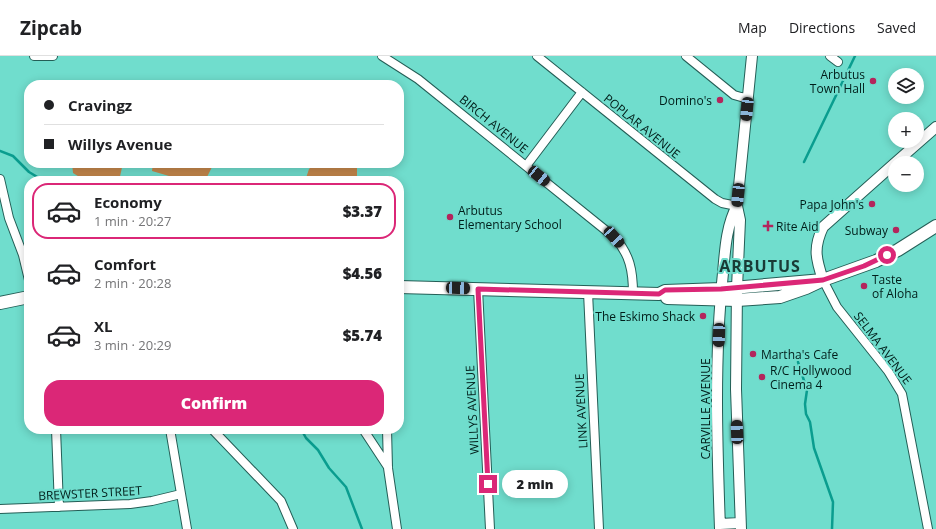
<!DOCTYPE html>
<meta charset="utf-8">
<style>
:root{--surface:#fff;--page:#f2f2f2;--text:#202124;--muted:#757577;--line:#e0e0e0;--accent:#db2777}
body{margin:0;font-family:"Open Sans",sans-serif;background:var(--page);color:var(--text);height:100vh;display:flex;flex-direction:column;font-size:15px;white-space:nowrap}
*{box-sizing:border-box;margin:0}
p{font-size:13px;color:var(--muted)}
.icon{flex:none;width:22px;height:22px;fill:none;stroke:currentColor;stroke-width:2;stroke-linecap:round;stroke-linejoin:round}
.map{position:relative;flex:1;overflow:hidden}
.details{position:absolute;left:24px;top:120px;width:380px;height:258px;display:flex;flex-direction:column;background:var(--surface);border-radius:16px;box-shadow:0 2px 10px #0003}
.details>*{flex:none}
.banner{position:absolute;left:24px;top:24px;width:380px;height:88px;border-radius:16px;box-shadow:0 2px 10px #0003;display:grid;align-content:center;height:88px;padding:0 20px;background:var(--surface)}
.fabs{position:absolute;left:888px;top:12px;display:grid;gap:8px}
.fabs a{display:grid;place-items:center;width:36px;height:36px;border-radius:50%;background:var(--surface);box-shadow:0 2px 10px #0003;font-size:20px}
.end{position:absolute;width:18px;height:18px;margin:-9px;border:5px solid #db2777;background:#fff;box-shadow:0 0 0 2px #fff}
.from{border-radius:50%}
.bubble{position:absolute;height:28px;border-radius:14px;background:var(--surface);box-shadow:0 2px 10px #0003;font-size:13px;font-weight:800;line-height:28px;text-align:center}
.car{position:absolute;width:12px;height:24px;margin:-12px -6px;border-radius:5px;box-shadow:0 0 3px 1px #0007;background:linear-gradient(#222 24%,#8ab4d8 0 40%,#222 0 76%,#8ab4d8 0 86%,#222 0)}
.banner b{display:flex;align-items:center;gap:14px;height:38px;font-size:15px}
.banner b+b{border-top:1px solid var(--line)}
.banner i{width:10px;height:10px;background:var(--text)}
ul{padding:7px 0 0;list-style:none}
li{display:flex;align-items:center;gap:12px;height:56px;margin:0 8px 6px;padding:0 12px;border:2px solid transparent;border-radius:16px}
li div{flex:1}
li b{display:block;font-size:15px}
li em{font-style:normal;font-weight:800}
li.current{border-color:var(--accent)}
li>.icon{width:36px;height:36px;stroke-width:1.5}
.action{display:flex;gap:8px;margin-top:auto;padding:8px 20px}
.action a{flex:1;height:46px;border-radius:16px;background:var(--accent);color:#fff;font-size:16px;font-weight:800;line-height:46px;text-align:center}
header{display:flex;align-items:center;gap:24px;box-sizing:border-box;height:56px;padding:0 20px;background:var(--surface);border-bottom:1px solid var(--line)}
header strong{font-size:19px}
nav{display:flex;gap:22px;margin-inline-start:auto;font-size:14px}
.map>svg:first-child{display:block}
.grass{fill:#c4874c}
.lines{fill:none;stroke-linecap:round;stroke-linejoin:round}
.stream{stroke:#0a9d8f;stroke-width:2.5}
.minor-casing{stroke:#245e56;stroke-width:10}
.tertiary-casing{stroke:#245e56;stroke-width:12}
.secondary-casing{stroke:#245e56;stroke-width:14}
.minor{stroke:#fff;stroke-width:8}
.tertiary{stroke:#fff;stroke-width:10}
.secondary{stroke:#fff;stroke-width:12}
.route{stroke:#db2777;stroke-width:5}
.poi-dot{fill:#b3255c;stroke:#70ddcd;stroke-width:1.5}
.labels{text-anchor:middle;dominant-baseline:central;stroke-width:4;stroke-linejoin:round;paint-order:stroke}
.poi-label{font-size:12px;fill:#001e1a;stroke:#70ddcd;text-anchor:end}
.street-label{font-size:12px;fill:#001e1a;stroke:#70ddcd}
.district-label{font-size:16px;font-weight:bold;letter-spacing:1px;fill:#193b36;stroke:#70ddcd}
</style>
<header>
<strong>Zipcab</strong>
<nav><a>Map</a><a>Directions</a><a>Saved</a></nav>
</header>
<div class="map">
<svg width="936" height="473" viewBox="0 0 936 473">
<rect width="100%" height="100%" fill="#70ddcd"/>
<path class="grass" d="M72 107H123L119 125H86L73 117Z
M153 107H214L205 125H186L152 115Z
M315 107H357V125H305L309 113Z
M364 120H390V125H364Z"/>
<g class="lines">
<path class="stream" d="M0 95 13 100 29 116 44 125
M804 106 855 0
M798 306 807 334 805 348 806 358 810 366 814 392 833 446 832 473
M301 373 306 382 318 394 329 412 346 431 362 473"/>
<g class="minor-casing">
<path id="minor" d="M34 0H53
M382 0 418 23 614 181C630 198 633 215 633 238
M537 0 715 143 722 147 737 150
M686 0 734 39 741 41 748 42
M830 0 838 6
M526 110 582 36
M0 123 9 162 23 199 29 224
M823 224 837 251 888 315 902 338 928 473
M478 233 490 473
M588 236 599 473
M56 373 59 451
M170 373 187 473
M212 373 281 445 293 473
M363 373 388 411
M387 373 388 412 397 473
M0 453 130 448 152 445 181 438"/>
</g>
<g class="tertiary-casing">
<path id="tertiary" d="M895 107 936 71
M823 224C816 203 813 192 823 171L895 107
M720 468 740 467
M720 473C717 388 714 302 723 217 725 195 726 170 737 150
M741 473 736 333 737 232 740 164 737 150 752 0"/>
</g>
<g class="secondary-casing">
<path id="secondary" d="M399 231 659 238 665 235 721 233 823 224
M667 242 737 244 780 241 806 232 823 224 876 205 898 194 936 170
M0 247 29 241"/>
</g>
<use href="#minor" class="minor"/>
<use href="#tertiary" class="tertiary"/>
<use href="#secondary" class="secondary"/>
</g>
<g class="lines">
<path class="route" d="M488 428 478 233 659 238 665 234 721 233 823 224 864 210 887 199"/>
</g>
<g class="poi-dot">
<circle cx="873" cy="25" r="4"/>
<circle cx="720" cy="44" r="4"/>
<circle cx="872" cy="148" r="4"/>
<circle cx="450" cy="161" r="4"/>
<path d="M766 164h4v4h4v4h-4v4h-4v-4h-4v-4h4z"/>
<circle cx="896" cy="174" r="4"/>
<circle cx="864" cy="230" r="4"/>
<circle cx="703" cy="260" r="4"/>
<circle cx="753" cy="298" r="4"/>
<circle cx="762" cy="321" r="4"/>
</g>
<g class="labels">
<g class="poi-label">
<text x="865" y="18">Arbutus<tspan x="865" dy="14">Town Hall</tspan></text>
<text x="712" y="44">Domino's</text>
<text x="864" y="148">Papa John's</text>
<text x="458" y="154" text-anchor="start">Arbutus<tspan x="458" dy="14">Elementary School</tspan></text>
<text x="776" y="170" text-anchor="start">Rite Aid</text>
<text x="888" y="174">Subway</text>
<text x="872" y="223" text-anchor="start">Taste<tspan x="872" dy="14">of Aloha</tspan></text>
<text x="695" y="260">The Eskimo Shack</text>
<text x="761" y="298" text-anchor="start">Martha's Cafe</text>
<text x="770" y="314" text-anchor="start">R/C Hollywood<tspan x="770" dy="14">Cinema 4</tspan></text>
</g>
<g class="street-label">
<text transform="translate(494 68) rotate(39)">BIRCH AVENUE</text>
<text transform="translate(642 70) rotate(39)">POPLAR AVENUE</text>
<text transform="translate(883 292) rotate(53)">SELMA AVENUE</text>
<text transform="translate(705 353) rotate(-90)">CARVILLE AVENUE</text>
<text transform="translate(472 354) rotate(-93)">WILLYS AVENUE</text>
<text transform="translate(581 355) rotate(-93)">LINK AVENUE</text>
<text transform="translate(90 437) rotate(-3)">BREWSTER STREET</text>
</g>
<g class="district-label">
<text x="760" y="210">ARBUTUS</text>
</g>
</g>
</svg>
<div class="fabs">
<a><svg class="icon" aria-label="layers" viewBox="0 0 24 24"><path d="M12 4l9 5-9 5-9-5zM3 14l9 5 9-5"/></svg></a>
<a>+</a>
<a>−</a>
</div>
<i class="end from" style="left:887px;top:199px"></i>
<i class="end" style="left:488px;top:428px"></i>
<div class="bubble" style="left:502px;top:414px;width:66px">2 min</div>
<i class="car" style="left:747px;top:53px;rotate:186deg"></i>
<i class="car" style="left:539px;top:120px;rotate:129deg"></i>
<i class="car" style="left:738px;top:139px;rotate:186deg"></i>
<i class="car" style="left:614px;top:181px;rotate:138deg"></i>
<i class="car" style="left:458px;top:232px;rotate:92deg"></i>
<i class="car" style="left:719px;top:279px;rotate:182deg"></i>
<i class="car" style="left:737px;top:376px;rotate:358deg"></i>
<div class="banner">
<b><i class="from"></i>Cravingz</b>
<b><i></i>Willys Avenue</b>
</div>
<section class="details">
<ul>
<li class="current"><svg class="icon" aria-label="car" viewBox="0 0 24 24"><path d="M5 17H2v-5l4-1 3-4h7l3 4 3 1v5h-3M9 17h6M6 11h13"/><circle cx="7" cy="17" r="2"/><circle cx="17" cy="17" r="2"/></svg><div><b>Economy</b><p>1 min · 20:27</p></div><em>$3.37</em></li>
<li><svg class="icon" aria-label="car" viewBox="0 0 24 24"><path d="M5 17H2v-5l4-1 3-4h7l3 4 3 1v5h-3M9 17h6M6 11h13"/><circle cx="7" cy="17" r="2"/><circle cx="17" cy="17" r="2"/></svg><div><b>Comfort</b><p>2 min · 20:28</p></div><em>$4.56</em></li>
<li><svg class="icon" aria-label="car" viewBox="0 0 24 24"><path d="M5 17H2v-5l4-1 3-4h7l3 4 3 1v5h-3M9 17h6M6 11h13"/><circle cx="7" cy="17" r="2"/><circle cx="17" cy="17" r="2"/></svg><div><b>XL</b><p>3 min · 20:29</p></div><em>$5.74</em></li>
</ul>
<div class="action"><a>Confirm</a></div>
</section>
</div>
